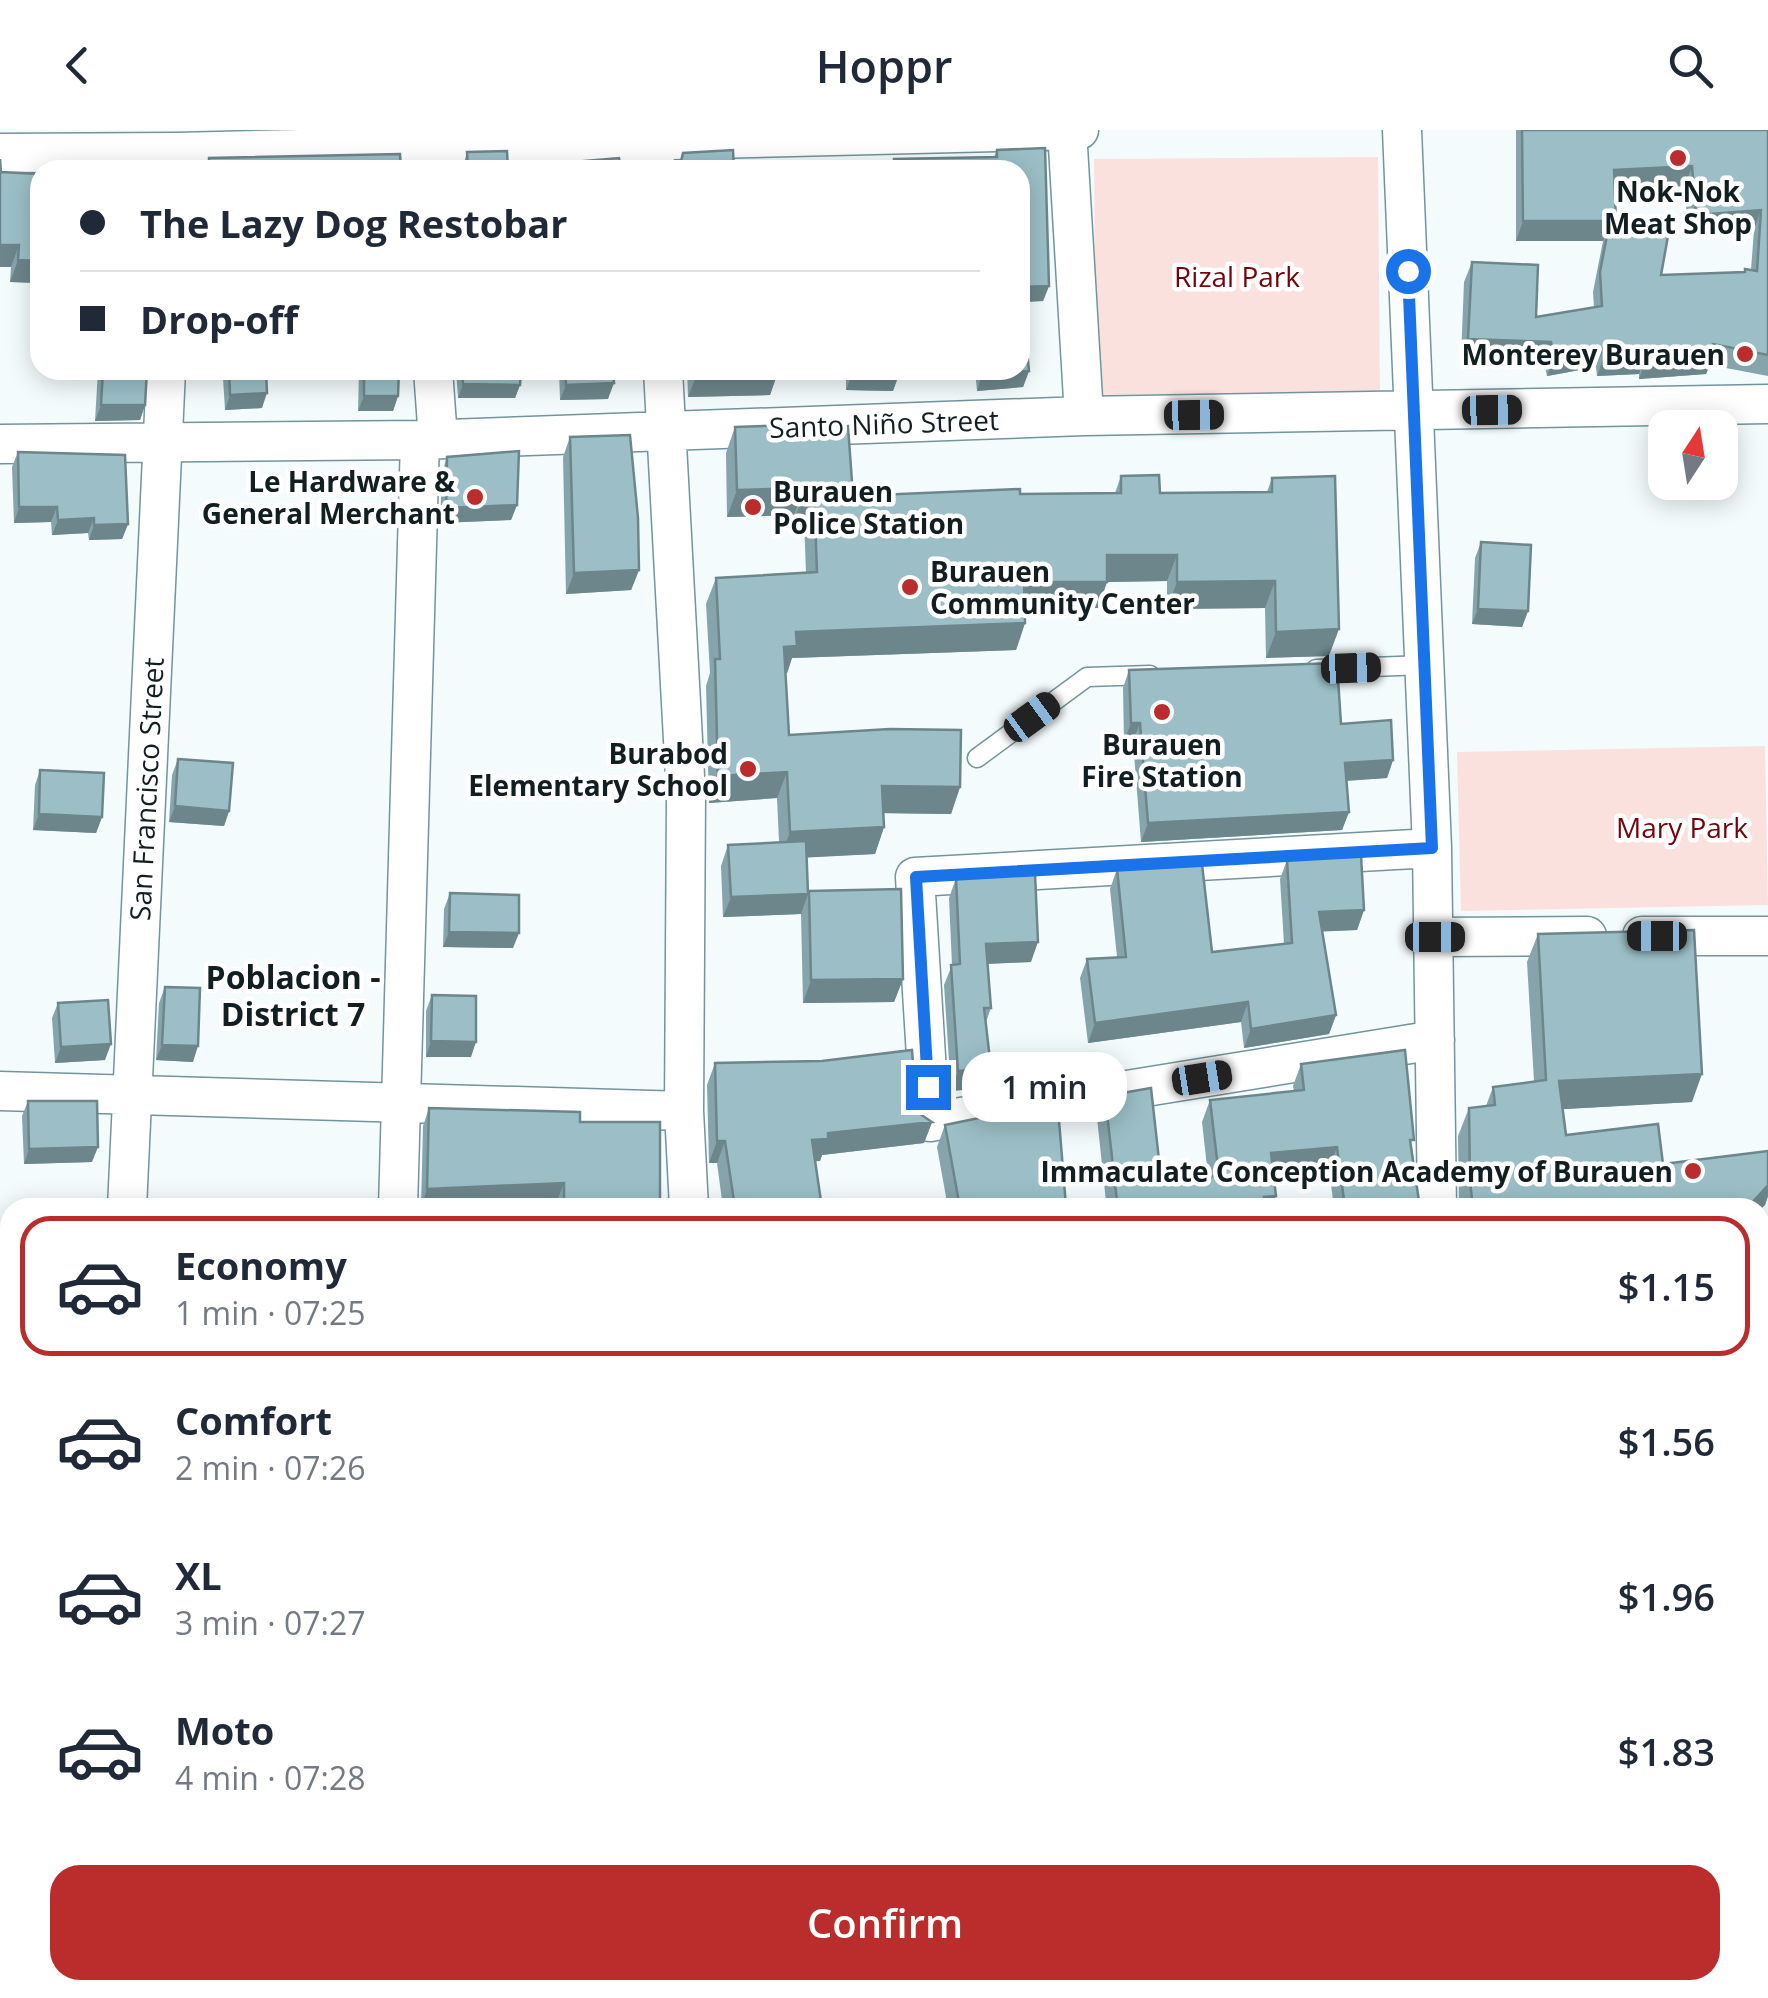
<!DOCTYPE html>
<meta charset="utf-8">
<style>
:root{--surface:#fff;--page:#f6f6f7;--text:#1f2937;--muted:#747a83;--line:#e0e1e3;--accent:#bb2c2c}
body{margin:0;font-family:"Open Sans",sans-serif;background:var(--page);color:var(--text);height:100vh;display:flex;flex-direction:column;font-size:38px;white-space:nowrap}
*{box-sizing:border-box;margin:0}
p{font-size:32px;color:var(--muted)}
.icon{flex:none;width:55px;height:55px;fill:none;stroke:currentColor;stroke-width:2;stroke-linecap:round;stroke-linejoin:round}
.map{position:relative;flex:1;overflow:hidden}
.side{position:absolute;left:0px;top:1068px;width:1770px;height:802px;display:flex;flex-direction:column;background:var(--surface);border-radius:30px 30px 0 0;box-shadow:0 5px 25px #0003}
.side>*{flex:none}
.hud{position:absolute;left:30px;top:30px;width:1000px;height:220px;border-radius:30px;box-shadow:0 5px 25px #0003;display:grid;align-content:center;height:220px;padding:0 50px;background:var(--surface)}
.needle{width:65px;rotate:12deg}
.fabs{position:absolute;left:1648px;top:280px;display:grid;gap:20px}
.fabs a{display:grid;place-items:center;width:90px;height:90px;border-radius:20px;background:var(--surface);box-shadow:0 5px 25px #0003;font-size:50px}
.end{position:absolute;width:45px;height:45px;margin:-22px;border:12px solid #1a73e8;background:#fff;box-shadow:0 0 0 5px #fff}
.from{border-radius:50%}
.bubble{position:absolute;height:70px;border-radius:30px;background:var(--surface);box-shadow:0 5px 25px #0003;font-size:32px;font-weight:600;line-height:70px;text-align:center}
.car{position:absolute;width:30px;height:60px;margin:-30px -15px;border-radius:12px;box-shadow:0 0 8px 2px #0007;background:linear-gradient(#222 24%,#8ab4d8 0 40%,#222 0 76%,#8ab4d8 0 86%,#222 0)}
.hud b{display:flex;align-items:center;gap:35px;height:95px;font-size:38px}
.hud b+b{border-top:2px solid var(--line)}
.hud i{width:25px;height:25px;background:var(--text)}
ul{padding:18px 0 0;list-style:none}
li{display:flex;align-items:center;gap:30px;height:140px;margin:0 20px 15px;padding:0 30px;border:5px solid transparent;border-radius:30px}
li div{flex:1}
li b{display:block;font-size:38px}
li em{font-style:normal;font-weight:600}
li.current{border-color:var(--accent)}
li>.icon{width:90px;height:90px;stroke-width:1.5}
.cta{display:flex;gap:20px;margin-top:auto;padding:20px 50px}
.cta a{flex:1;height:115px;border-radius:30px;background:var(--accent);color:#fff;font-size:40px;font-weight:600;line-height:115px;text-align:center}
header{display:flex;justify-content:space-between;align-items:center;height:130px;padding:0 50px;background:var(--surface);font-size:45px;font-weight:600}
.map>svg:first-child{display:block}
.green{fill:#fbe1de}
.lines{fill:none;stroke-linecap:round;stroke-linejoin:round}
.lane-casing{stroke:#72949c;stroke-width:21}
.street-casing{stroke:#72949c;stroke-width:41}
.secondary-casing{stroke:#72949c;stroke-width:56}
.lane{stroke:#fff;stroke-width:18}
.street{stroke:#fff;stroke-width:38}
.secondary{stroke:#fed4d1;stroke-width:52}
.wall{fill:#86a4ab;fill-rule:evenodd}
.shaded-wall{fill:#6d868b}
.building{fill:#9cbfc7;stroke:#6d868b;stroke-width:2.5}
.route{stroke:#1a73e8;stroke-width:12}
.poi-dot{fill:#bb2c2c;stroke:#fff;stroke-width:4}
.labels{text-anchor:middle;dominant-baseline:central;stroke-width:9;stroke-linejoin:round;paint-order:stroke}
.poi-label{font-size:28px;font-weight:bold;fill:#111f22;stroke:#fff;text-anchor:end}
.park-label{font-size:28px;fill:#73030c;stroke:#fff}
.street-label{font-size:28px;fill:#111f22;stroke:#fff}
.quarter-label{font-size:32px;font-weight:bold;fill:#111f22;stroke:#fff}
</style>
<header><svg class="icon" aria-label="back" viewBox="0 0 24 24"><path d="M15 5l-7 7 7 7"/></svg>Hoppr<svg class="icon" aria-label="search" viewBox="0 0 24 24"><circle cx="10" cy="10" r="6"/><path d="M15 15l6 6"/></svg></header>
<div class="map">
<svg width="1768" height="1868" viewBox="0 0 1768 1868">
<rect width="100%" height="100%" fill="#f4fbfc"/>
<path class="green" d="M1378 27 1380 263 1096 265 1094 29Z
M1765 616 1768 775 1461 781 1457 622Z"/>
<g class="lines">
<g class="lane-casing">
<path id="lane" d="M1316 539 1426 535
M977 628 1087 547 1150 545"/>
</g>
<g class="street-casing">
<path id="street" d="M654 0 655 40
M1067 0 1084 286
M1402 0 1432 718 1437 1078
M0 23 177 22 1079 0
M433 240 438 309
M663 240 686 665 684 981 689 1078
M0 314 420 310 1084 286 1768 274
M1432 718 915 747 930 992 1435 910
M1642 806H1768
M1435 807 1587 806
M0 961 684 981
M127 1078 166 240
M398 1078 420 310
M1760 1428 1768 1427
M781 1860 782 1868
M1396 1860 1398 1868
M1564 1860 1567 1868"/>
</g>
<g class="secondary-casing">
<path id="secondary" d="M1760 1138 1768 1137
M0 1394 10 1393"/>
</g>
<use href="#lane" class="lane"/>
<use href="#street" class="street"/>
<use href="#secondary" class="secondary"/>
</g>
<path class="wall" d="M1516 0H1768V246L1710 235 1706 244 1639 249V244L1597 246 1596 237 1547 246 1544 232 1461 228 1464 152 1472 132 1536 187 1594 178 1593 162 1603 111H1516ZM1685 56 1688 105 1754 100 1751 140 1744 142 1661 145 1614 96 1616 91 1615 59Z
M1045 18 1049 156 1043 171 1022 172 1029 241 1023 257 977 261 975 240H1020V40H890L894 29 994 27 997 20Z
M467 22 508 40H462Z
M0 29 1 42 40 44V153L10 152 11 137H0Z
M98 240H147L145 275 140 290 95 291Z
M226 240H266L262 278 225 280 223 248Z
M359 240H399L398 266 393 281H358Z
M456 240H521L520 255 515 268H458Z
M559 240H613L608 269 560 270Z
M687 240H778V242L770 265 688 267Z
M846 240H899L893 261 846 260Z
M735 297 791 299 853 366 1115 363 1121 346 1160 363 1267 362 1272 348 1329 526 1266 528 1265 478 1167 479V451L1107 452 1098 478 1025 479V493L1016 520 792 528 787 543H785L789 605 960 657 951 684 883 683 884 697 875 724 806 727 808 764 903 849 894 872 803 873 801 784 723 787 721 736 728 715 779 712 777 668 709 673 706 556 710 543 706 474 716 448 806 443 804 389 794 390V385L727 387 726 323Z
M570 307 639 440 631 460 566 464 563 327Z
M18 322 128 394 122 409 89 410 88 403 52 405 51 392 14 393 12 337Z
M447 327 517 375 511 390 440 393 442 343Z
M1481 412 1528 481 1522 497 1472 494 1475 428Z
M1129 540 1341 594 1393 630 1387 648 1347 651 1349 682 1342 700 1141 712 1133 611H1124L1123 558Z
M178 629 229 681 224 696 169 692 172 645Z
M40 640 102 687 96 703 33 700 35 655Z
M1287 730 1364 780 1357 800 1322 801 1336 885 1329 904 1244 918 1241 892 1088 913 1080 848 1087 829 1117 827 1110 759 1117 739 1212 822 1284 814 1280 749Z
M956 748 1031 832 988 834 991 878 986 892 984 958 951 961 944 855 952 835 949 768Z
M450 763 513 818 443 817 444 779Z
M1538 804 1692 972 1562 979 1566 1005 1663 1034 1768 1021V1066L1765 1075 1760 1078H1459L1458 1006 1469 978 1486 976 1493 957 1534 951 1527 832Z
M165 857 193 932 156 930 159 873Z
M432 865 471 927H426V881Z
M58 873 105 930 55 933 52 888Z
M715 933 916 972 920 984 932 992 924 1013 822 1025 820 1031H815L822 1078H723L717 1033H709L707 955Z
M1301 934 1412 1017 1420 1078H1334L1329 1039 1273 1044 1271 1078H948L937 1017 945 995 1066 1076 1106 1072 1097 988 1105 966 1161 1048 1208 1046 1202 992 1210 970 1294 961 1293 956Z
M28 971 92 1032 24 1034 22 986Z
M429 978 580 992 660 1078H557V1071L421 1078 423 996Z"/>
<path class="shaded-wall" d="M1692 36 1685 56 1607 59 1614 40Z
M1761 80 1754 100 1688 105 1696 85Z
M1523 91H1616L1608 111 1609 95 1603 111H1516Z
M0 115H19L11 137H0Z
M18 130 40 131V153L10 152Z
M1049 156 1043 171 1020 172 1021 157Z
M1468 209 1551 212 1544 232 1461 228Z
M1604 218 1596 237 1547 246 1554 226Z
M1646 224 1639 244 1597 246 1604 226Z
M1714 224 1706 244 1639 249 1646 229Z
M1029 241 1023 257 977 261 982 245Z
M778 242 770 265 688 267 697 244Z
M852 244 899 245 893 261 846 260Z
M614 253 608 269 560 270 566 255Z
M463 254 520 255 515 268H458Z
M267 263 262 278 225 280 230 265Z
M364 266H398L393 281H358Z
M101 275H145L140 290 95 291Z
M804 358 794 385 727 387 737 360Z
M804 363H814L804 389 794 390Z
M517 375 511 390 440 393 446 378Z
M19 377H57L51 392 14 393Z
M94 388 88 403 52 405 58 390Z
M128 394 122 409 89 410 94 395Z
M1107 425H1177L1167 451 1107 452 1098 478 1014 479 1024 452Z
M639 440 631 460 566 464 574 443Z
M1275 451 1265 478 1167 479 1177 452Z
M1478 479 1528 481 1522 497 1472 494Z
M1025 493 1016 520 792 528 787 543 774 544 784 517 796 502Z
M1339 499 1329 526 1266 528 1276 502Z
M1131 593H1140L1133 611H1124Z
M1393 630 1387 648 1339 651 1345 633Z
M787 642 777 668 709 673 718 646Z
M882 656 960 657 951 684 872 683Z
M175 676 229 681 224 696 169 692Z
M1349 682 1342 700 1141 712 1148 693Z
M39 684 102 687 96 703 33 700Z
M884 697 875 724 780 729 790 702Z
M808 764 801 784 723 787 731 767Z
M1364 780 1357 800 1312 802 1319 782Z
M449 802 519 803 513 818 443 817Z
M1038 812 1031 832 979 834 986 814Z
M903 849 894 872 803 873 811 850Z
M1248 872 1241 892 1088 913 1095 893Z
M1336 885 1329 904 1244 918 1251 899Z
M431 911 476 912 471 927H426Z
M111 914 105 930 55 933 61 917Z
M162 915 198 916 193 932 156 930Z
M991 938 984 958 951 961 958 941Z
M1702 944 1692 972 1548 980 1559 951Z
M932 992 924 1013 822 1025 820 1031 804 1032 812 1010 828 1003Z
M717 1011H725L717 1033H709Z
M98 1017 92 1032 24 1034 29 1019Z
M1337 1017 1329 1039 1263 1045 1271 1023Z
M564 1053 557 1071 421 1078 427 1059Z
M1768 1055V1066L1765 1075 1760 1080V1078H1720Z
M1276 1066 1271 1078H1260L1264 1067Z
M1768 1238V1253L1760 1254V1239Z
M1611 1860H1636L1633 1866 1627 1868H1591Z"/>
<path class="building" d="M1522 0H1768V225L1713 214 1714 224 1646 229V224L1604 226V218L1554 226 1551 212 1468 209 1472 132 1538 135 1536 187 1602 176 1600 142 1609 95 1668 106 1661 145 1745 142V139L1757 141 1761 80 1696 85 1692 36 1614 40 1616 91H1523Z
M1045 18 1049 156 1021 157 1029 241 982 245V240H1020V40H894V29L997 27V20Z
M733 20 734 40H679L683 23Z
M507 21 508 40H468L467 22Z
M400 24 401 40H209V28Z
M619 28 621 40H563L562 33Z
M0 29 1 42 40 44V131L18 130 19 115H0Z
M103 240H147L145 275H101Z
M229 240H266L267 263 230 265Z
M364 240H399L398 266H364Z
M462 240H521L520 255 463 254Z
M565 240H613L614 253 566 255Z
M696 240H778V242L697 244Z
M852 240H899V245L852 244Z
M791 295V299L848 296 853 366 1020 359V364L1121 363V346L1159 345 1160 363 1272 362V348L1335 346 1339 499 1276 502 1275 451 1177 452V425H1107V452H1024L1025 493 796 502 797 516 784 517 789 605 890 599 961 600 960 657 882 656 884 697 790 702 787 642 718 646 715 529H720L716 448 817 442 814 363H804V358L737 360 735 297Z
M630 305 638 388 639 440 574 443 570 307Z
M519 321 517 375 446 378 447 327Z
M18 322 125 325 128 394 94 395V388L58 390 57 377H19Z
M1481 412 1531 415 1528 481 1478 479Z
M1337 533 1341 594 1391 590 1393 630 1345 633 1349 682 1148 693 1140 593H1131L1129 540Z
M178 629 233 633 229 681 175 676Z
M40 640 104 643 102 687 39 684Z
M806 711 808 764 731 767 728 715Z
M1361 725 1364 780 1319 782 1336 885 1251 899 1248 872 1095 893 1087 829 1126 827 1117 739 1202 734 1212 822 1292 813 1287 730Z
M1035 743 1038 812 986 814 991 878H984L991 938 958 941 951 835 960 834 956 748Z
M901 759 903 849 811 850 809 761Z
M450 763 519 765V803L449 802Z
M1694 800 1702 944 1559 951 1566 1005 1658 994 1663 1034 1768 1021V1055L1751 1074 1720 1078H1473L1470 1051 1469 978 1495 975 1493 957 1546 950 1538 804Z
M165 857 200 858 198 916 162 915Z
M432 865 476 866V912L431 911Z
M108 870 111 914 61 917 58 873Z
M912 920 916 972 920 984 932 992 828 1003V1009L812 1010 822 1078H735L725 1011H717L715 933 822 931Z
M1405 920 1414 1010H1410L1420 1078H1345L1337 1017 1271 1023 1276 1066 1264 1067 1266 1078H960L945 995 1013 981 1058 978 1066 1076 1117 1071 1105 966 1151 958 1161 1048 1219 1046 1210 970 1304 960 1301 934Z
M28 971H97L98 1017 29 1019Z
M429 978 580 982V992H660V1078H564V1053L427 1059Z
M1768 1166V1238L1760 1239V1167Z
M1592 1860H1611L1592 1867Z"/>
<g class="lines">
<path class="route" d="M928 957 916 747 1432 718 1408 141"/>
</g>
<g class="poi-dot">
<circle cx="1678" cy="28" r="10"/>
<circle cx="1745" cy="224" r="10"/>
<circle cx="475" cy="367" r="10"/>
<circle cx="753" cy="377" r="10"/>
<circle cx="910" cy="457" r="10"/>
<circle cx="1162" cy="582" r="10"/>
<circle cx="748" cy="639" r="10"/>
<circle cx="1693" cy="1041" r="10"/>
</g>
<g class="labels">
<g class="poi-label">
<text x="1678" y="61" text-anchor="middle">Nok-Nok<tspan x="1678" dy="32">Meat Shop</tspan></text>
<text x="1725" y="224">Monterey Burauen</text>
<text x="455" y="351">Le Hardware &amp;<tspan x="455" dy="32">General Merchant</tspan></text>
<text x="773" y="361" text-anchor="start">Burauen<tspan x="773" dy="32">Police Station</tspan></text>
<text x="930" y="441" text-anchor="start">Burauen<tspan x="930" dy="32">Community Center</tspan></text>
<text x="1162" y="614" text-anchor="middle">Burauen<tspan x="1162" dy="32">Fire Station</tspan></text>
<text x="728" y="623">Burabod<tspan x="728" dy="32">Elementary School</tspan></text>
<text x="1673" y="1041">Immaculate Conception Academy of Burauen</text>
</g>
<g class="park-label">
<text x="1237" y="146">Rizal Park</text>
<text x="1682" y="697">Mary Park</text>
</g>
<g class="street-label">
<text transform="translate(884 293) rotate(-2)">Santo Niño Street</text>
<text transform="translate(146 659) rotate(-87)">San Francisco Street</text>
</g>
<g class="quarter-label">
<text x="293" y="846">Poblacion -<tspan x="293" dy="37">District 7</tspan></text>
</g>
</g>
</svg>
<div class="fabs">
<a><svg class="needle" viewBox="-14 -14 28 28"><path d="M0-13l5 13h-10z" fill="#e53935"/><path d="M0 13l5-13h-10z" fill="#747a83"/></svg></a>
</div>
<i class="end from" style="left:1408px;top:141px"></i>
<i class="end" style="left:928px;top:957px"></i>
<div class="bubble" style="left:962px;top:922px;width:165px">1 min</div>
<i class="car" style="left:1492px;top:280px;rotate:89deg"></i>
<i class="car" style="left:1194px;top:285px;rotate:89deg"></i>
<i class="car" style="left:1351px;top:538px;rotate:88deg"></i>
<i class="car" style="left:1032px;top:587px;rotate:54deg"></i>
<i class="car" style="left:1657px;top:806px;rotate:270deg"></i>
<i class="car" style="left:1435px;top:807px;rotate:90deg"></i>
<i class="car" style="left:1202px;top:948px;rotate:81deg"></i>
<div class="hud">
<b><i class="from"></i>The Lazy Dog Restobar</b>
<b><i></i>Drop-off</b>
</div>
<section class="side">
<ul>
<li class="current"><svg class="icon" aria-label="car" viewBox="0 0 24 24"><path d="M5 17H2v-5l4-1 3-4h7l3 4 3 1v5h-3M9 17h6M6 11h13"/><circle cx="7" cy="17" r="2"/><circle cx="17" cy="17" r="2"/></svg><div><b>Economy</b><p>1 min · 07:25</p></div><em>$1.15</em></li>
<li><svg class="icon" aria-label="car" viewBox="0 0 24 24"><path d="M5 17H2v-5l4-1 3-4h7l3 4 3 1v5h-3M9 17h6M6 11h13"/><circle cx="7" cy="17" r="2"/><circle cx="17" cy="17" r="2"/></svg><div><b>Comfort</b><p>2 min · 07:26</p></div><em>$1.56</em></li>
<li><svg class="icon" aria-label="car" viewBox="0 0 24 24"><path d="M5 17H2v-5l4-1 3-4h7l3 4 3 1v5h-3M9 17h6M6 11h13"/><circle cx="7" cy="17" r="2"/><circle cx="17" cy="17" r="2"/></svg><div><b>XL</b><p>3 min · 07:27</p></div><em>$1.96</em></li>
<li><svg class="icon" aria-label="car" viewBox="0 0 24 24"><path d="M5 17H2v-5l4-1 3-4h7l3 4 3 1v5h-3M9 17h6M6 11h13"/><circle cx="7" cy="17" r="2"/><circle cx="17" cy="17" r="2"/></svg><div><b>Moto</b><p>4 min · 07:28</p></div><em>$1.83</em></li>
</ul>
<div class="cta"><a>Confirm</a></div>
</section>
</div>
